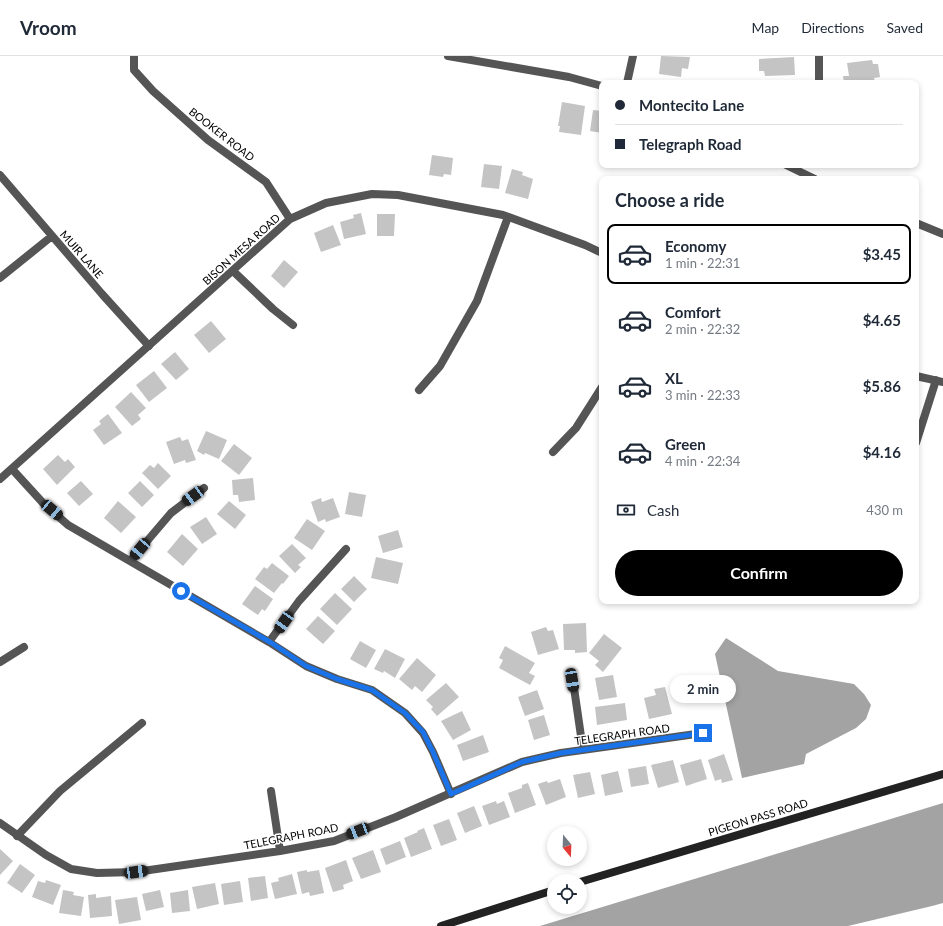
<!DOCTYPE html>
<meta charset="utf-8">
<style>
:root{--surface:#fff;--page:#f6f6f7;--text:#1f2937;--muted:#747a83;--line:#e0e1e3;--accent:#000}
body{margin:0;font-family:Lato,sans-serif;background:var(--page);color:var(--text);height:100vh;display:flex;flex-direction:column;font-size:15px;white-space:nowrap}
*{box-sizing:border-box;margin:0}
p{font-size:13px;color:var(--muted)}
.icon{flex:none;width:22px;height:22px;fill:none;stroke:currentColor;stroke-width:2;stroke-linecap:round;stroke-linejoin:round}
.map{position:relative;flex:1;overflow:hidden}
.side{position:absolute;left:599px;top:120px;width:320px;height:428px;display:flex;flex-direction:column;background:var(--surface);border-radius:8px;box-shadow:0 2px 6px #0003}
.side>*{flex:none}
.banner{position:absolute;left:599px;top:24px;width:320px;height:88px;border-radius:8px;box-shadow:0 2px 6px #0003;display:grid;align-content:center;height:88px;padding:0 16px;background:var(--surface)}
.needle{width:26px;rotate:161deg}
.controls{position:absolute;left:547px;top:770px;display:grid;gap:8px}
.controls a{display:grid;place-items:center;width:40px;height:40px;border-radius:50%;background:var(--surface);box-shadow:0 2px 6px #0003;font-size:20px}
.end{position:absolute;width:18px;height:18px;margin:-9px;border:5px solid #1a73e8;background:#fff;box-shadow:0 0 0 2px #fff}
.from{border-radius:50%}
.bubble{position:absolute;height:28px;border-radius:14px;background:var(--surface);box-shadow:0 2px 6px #0003;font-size:13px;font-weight:700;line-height:28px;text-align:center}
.car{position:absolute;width:12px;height:24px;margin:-12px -6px;border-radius:5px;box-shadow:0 0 3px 1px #0007;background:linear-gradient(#222 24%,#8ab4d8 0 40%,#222 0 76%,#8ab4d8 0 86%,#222 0)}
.banner b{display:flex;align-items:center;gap:14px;height:38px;font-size:15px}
.banner b+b{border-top:1px solid var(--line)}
.banner i{width:10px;height:10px;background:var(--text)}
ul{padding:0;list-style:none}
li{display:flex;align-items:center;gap:12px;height:60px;margin:0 8px 6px;padding:0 8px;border:2px solid transparent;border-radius:8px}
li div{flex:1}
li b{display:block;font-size:15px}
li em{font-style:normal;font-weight:700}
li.on{border-color:var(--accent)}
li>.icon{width:36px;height:36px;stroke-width:1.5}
h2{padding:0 16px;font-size:18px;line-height:48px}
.pay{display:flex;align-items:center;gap:10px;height:44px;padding:0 16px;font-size:15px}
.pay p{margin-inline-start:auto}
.action{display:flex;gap:8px;margin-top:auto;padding:8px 16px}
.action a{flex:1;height:46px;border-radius:24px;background:var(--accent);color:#fff;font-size:16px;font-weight:700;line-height:46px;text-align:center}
header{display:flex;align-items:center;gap:24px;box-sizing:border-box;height:56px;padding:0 20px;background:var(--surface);border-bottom:1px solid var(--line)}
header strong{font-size:19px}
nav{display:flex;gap:22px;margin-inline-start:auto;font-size:14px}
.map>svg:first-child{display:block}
.water{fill:#a3a3a3}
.building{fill:#c4c4c4}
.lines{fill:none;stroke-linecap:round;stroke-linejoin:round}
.street{stroke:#555;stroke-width:8}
.secondary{stroke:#222;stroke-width:8}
.route{stroke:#1a73e8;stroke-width:5}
.labels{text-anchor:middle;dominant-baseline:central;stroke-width:3;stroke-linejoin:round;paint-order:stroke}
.street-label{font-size:11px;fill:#000;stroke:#fff}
</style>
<header>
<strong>Vroom</strong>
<nav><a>Map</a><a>Directions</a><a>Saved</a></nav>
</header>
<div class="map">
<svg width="943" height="870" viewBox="0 0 943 870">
<rect width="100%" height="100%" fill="#fff"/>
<path class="water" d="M726 582 778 615 854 628 864 638 871 649 866 663 856 672 806 698 804 708 742 722 715 598Z
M943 747V847L932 850 848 870H540Z"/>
<path class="building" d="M661 0 690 1 688 13 682 12 681 21 659 18Z
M794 1 795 19 765 20 764 15H759V3Z
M872 4 873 8H878L880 21 874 22 875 27H844L843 20H849L847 7Z
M562 46 585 50 581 79 559 76 560 70H558Z
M593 54 602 55V77L590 75Z
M432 99 453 102 451 119 444 118 443 121 429 119Z
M484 108 502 110 499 133 481 131Z
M512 113 523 116 522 119 533 123 528 143 505 137Z
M361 157 366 178 344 183 340 166 354 162 353 159Z
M377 158H395L394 180H377Z
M333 169 341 189 321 196 314 177Z
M284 204 298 216 284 232 271 220Z
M211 265 226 283 209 297 194 279Z
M175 296 189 313 176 324 161 308Z
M154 315 167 332 149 346 136 329Z
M131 336 146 352 138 359 141 363 132 370 115 351Z
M108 358 122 377 104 389 93 374 101 368 99 365Z
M206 375 227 384 219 403 205 397 204 399 197 395Z
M180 381 182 385 188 383 196 404 186 407 185 404 174 408 166 386Z
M234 388 252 402 239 419 221 405Z
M58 399 65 406 68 403 75 411 57 429 43 413Z
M158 407 171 420 158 433 142 417 150 409 154 412Z
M253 422 255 444 239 446 238 439H233L232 424Z
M81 425 93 438 79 450 67 437Z
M140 425 154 439 142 451 128 437Z
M349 436 366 439 362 461 345 458Z
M321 442 322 446 333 442 340 461 326 466 325 463 318 466 311 446Z
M118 445 136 461 121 477 104 462Z
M229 445 246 459 235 473 217 458Z
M206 461 217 478 202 488 190 471Z
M307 463 325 475 312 494 294 482Z
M398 474 403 491 383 497 378 480Z
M182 478 198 493 183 510 167 496Z
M292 488 306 502 298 509 301 511 295 517 279 500Z
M376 501 403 507 398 528 371 522Z
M272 507 289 520 283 528 282 527 274 537 255 523 264 511 267 513Z
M354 520 367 533 354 546 341 533Z
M255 530 273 543 265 555 262 553 258 559 242 548Z
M335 537 352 553 337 569 320 553Z
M318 560 335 575 323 588 306 573Z
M586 567 587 596 575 597V594H564L563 568Z
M546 571 548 575 553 574 559 593 538 599 531 576Z
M604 578 622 592 603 616 595 609 599 605 589 597Z
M360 585 376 594 366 612 350 603Z
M505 590 535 607 529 617 535 620 530 629 499 612 503 604 499 602Z
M385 593 405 603 395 622 384 615 383 617 374 613Z
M417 602 436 619 422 636 415 630 412 634 399 623Z
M613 619 617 641 599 644 595 622Z
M700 622 704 641 687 644 683 625Z
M446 627 459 641 437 660 431 653 433 651 426 644Z
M665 631 672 658 649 663 644 642 656 639 654 633Z
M537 634 544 653 525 660 518 641Z
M625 647 627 664 597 669 595 651Z
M462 655 471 674 453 684 441 665Z
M544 659 550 679 534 684 528 664Z
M483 679 489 696 463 705 457 689Z
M724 698 733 724 722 727 721 723 715 725 708 704Z
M701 703 707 723 686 730 680 709Z
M673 704 679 726 658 732 651 709Z
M646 710 649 728 631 731 628 713Z
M618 715 623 736 605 740 601 719Z
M590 716 595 738 578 742 573 719Z
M560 723 566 741 546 749 538 728 547 725 548 727Z
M528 727 536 749 515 757 508 737 522 732V729Z
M496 745 497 748 504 745 510 761 489 769 482 750Z
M474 750 482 770 465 777 457 757Z
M449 763 457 784 441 790 433 769Z
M424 772 432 793 411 801 404 782 418 776 417 775Z
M400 785 406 801 386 809 380 793Z
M0 793 13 805 0 819Z
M373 794 381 816 361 823 352 802Z
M346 804 353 825 343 829 344 833 333 836 325 812Z
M20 808 35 819 22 837 7 827Z
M307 814V816L319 814 324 837 310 840 309 836 302 838 297 816Z
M292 818 297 838 275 843 271 827 279 825 278 822Z
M265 820 268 842 251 845 248 822Z
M46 824 61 829 53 849 32 841 38 825 45 827Z
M240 825 243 846 224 849 221 828Z
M215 827 219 848 197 853 192 831Z
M63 834 74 836 73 839 84 841 81 860 59 857Z
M160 834 164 851 146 855 142 838Z
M188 834 190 855 172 857 170 837Z
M96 838V842L111 840 112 860 90 862 88 839Z
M137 841 141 864 119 868 115 844Z"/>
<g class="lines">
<path class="street" d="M134 0V14L153 35 208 84 266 126 290 163
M448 0 569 21 602 30
M819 0V27
M627 27 633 0
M786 109 815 123
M0 119 102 238 149 290
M916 167 943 178
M233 215 273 253 293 269
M0 222 52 180
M916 320 943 326
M419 334 440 310 477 245 508 161
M916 387 936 324
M553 396 576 372 602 331
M12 413 43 447 68 469 269 586 306 610 337 623 372 634 405 657 423 677 433 696 451 738
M0 423 290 163 326 147 372 138 398 139 503 159 585 189 602 197
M130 505 171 457 204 432
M269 586 299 545 346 493
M0 606 24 591
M573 625 583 694
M271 735 280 795
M0 767 46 799 71 813 97 817 136 816 280 795 334 785 396 761 522 706 561 697 703 677
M17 780 60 735 142 667"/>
<path class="secondary" d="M580 826 943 718
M441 870 554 834"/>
</g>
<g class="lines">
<path class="route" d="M181 535 270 586 306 610 337 623 372 634 405 657 423 676 433 696 451 738 522 706 561 697 703 677"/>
</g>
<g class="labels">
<g class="street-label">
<text transform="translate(222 78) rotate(38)">BOOKER ROAD</text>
<text transform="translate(241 193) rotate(-42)">BISON MESA ROAD</text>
<text transform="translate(82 198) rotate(49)">MUIR LANE</text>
<text transform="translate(622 678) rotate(-8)">TELEGRAPH ROAD</text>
<text transform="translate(758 761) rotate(-17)">PIGEON PASS ROAD</text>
<text transform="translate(291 780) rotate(-11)">TELEGRAPH ROAD</text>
</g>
</g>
</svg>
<div class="controls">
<a><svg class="needle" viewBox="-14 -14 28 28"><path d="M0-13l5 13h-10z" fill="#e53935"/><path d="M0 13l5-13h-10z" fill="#747a83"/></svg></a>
<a><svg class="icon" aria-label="locate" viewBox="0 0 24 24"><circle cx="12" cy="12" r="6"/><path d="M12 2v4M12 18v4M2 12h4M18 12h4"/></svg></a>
</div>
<i class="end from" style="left:181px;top:535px"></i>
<i class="end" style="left:703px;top:677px"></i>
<div class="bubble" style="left:670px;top:619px;width:66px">2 min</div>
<i class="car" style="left:193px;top:440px;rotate:234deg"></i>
<i class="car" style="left:52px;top:454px;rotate:130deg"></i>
<i class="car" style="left:140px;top:493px;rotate:220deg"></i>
<i class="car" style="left:284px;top:566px;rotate:215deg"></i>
<i class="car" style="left:572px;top:624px;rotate:171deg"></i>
<i class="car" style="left:358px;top:775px;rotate:249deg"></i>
<i class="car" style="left:136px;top:816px;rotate:82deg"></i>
<div class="banner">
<b><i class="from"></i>Montecito Lane</b>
<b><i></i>Telegraph Road</b>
</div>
<section class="side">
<h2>Choose a ride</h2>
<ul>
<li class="on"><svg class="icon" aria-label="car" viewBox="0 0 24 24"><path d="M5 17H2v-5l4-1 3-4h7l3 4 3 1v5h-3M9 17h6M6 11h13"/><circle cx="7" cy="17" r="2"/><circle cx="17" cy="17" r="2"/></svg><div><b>Economy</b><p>1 min · 22:31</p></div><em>$3.45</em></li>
<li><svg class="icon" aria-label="car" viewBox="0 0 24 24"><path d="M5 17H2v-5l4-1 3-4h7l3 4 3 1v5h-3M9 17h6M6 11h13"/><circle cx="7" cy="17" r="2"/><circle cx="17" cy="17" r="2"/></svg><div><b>Comfort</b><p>2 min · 22:32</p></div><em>$4.65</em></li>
<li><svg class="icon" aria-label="car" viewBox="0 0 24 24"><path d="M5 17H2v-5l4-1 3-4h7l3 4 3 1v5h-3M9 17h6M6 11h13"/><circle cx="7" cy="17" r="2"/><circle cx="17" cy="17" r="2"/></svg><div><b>XL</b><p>3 min · 22:33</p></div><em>$5.86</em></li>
<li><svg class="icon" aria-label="car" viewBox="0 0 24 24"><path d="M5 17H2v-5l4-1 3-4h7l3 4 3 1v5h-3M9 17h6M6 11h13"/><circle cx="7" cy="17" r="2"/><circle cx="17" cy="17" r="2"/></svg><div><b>Green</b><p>4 min · 22:34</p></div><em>$4.16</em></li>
</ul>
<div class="pay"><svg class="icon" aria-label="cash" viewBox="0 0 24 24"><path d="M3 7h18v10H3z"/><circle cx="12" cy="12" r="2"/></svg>Cash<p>430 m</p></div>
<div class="action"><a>Confirm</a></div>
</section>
</div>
